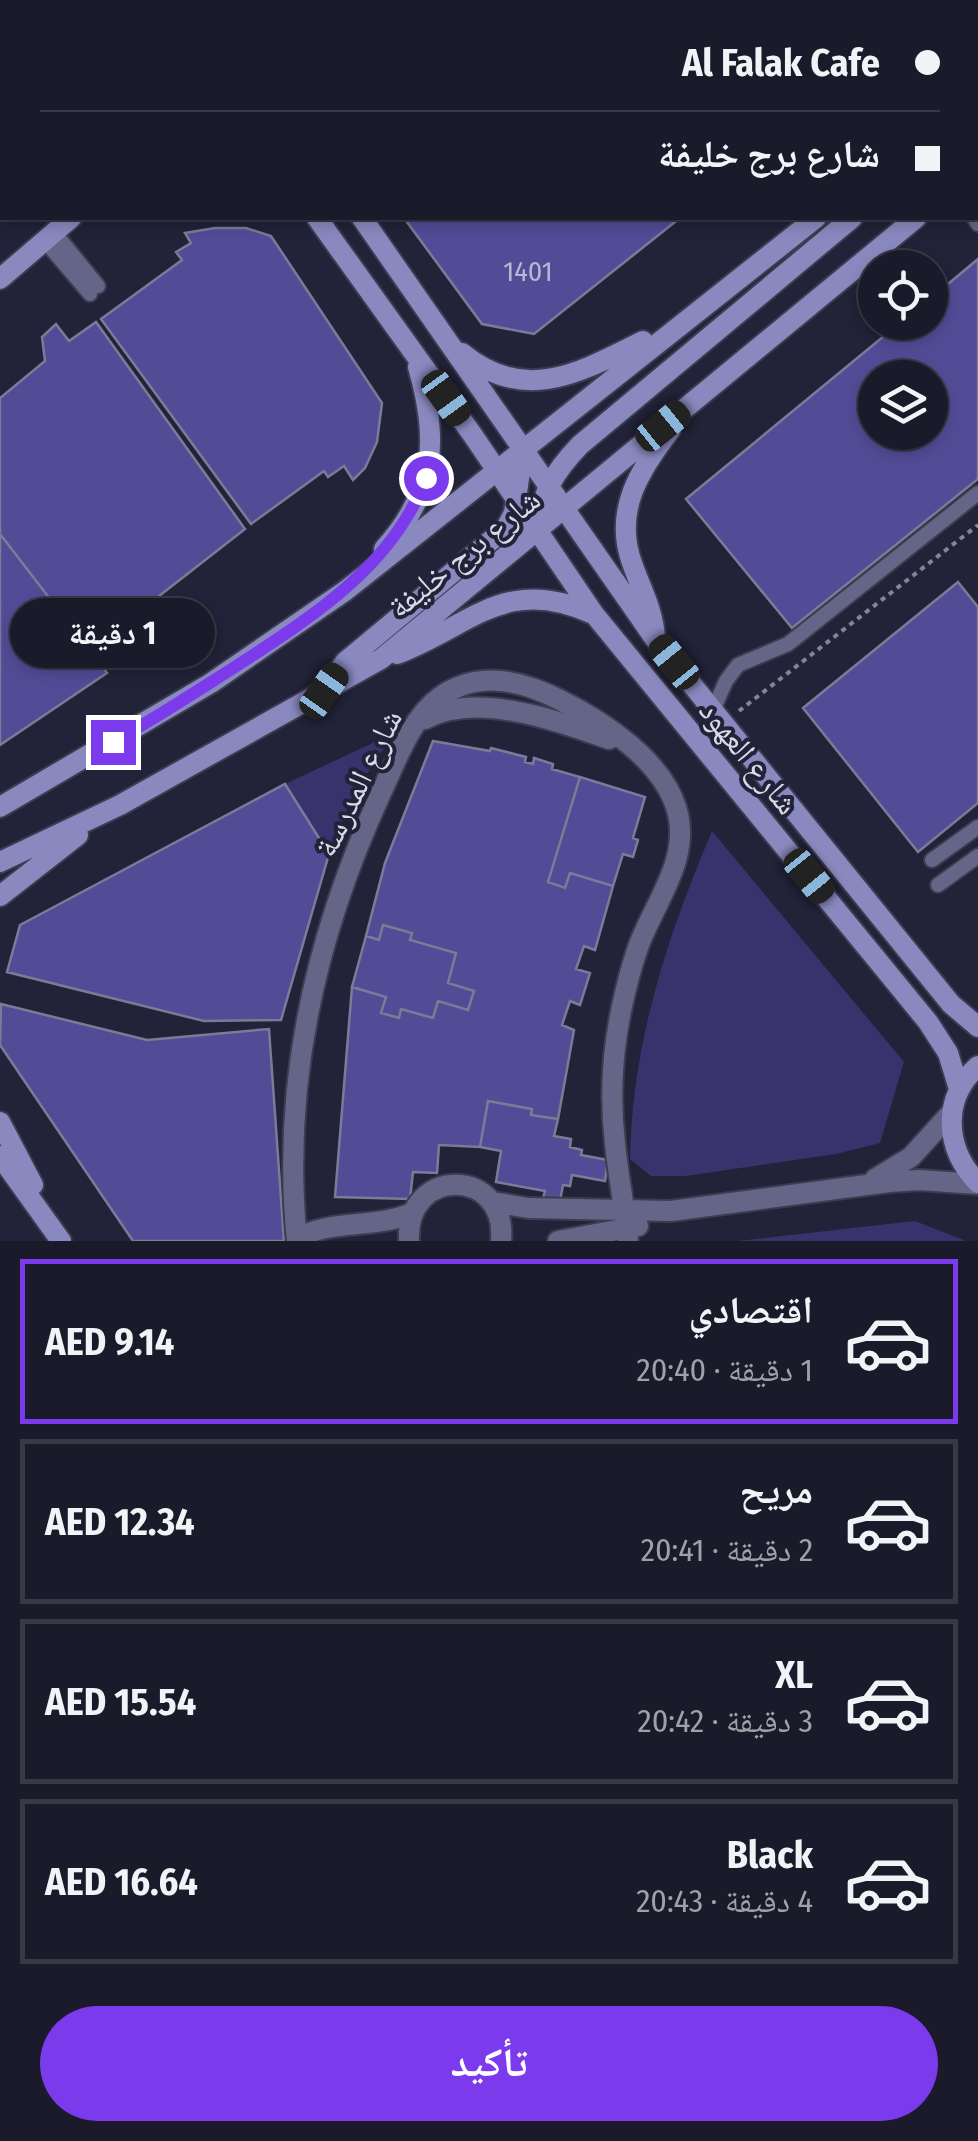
<!DOCTYPE html>
<html lang="ar">
<meta charset="utf-8">
<style>
:root{--surface:#1a1a2a;--page:#232332;--text:#f1f3f6;--muted:#9fa1a8;--line:#383847;--accent:#7c3aed}
body{margin:0;font-family:"Fira Sans Condensed","Noto Naskh Arabic",sans-serif;background:var(--page);color:var(--text);direction:rtl;height:100vh;display:flex;flex-direction:column;font-size:38px;white-space:nowrap}
*{box-sizing:border-box;margin:0}
p{font-size:32px;color:var(--muted)}
.icon{flex:none;width:55px;height:55px;fill:none;stroke:currentColor;stroke-width:2;stroke-linecap:round;stroke-linejoin:round}
.map{position:relative;height:1241px;overflow:hidden;direction:ltr}
.details{display:flex;flex-direction:column;background:var(--surface);flex:1}
.details>*{flex:none}
.banner{position:absolute;left:0px;top:0px;width:980px;height:220px;box-shadow:0 5px 15px #0003,0 0 0 2px var(--line);direction:rtl;display:grid;align-content:center;height:220px;padding:0 40px;background:var(--surface)}
.tools{position:absolute;left:858px;top:250px;display:grid;gap:20px}
.tools a{display:grid;place-items:center;width:90px;height:90px;border-radius:50%;background:var(--surface);box-shadow:0 5px 15px #0003,0 0 0 2px var(--line);font-size:50px}
.end{position:absolute;width:45px;height:45px;margin:-22px;border:12px solid #7c3aed;background:#fff;box-shadow:0 0 0 5px #fff}
.from{border-radius:50%}
.bubble{position:absolute;height:70px;border-radius:35px;background:var(--surface);box-shadow:0 5px 15px #0003,0 0 0 2px var(--line);font-size:32px;font-weight:700;line-height:70px;text-align:center;direction:rtl}
.car{position:absolute;width:30px;height:60px;margin:-30px -15px;border-radius:12px;box-shadow:0 0 8px 2px #0007;background:linear-gradient(#222 24%,#8ab4d8 0 40%,#222 0 76%,#8ab4d8 0 86%,#222 0)}
.banner b{display:flex;align-items:center;gap:35px;height:95px;font-size:38px}
.banner b+b{border-top:2px solid var(--line)}
.banner i{width:25px;height:25px;background:var(--text)}
ul{padding:18px 0 0;list-style:none}
li{display:flex;align-items:center;gap:30px;height:165px;margin:0 20px 15px;padding:0 20px;border:5px solid var(--line);border-radius:0px}
li div{flex:1}
li b{display:block;font-size:38px}
li em{font-style:normal;font-weight:700}
li.on{border-color:var(--accent)}
li>.icon{width:90px;height:90px;stroke-width:1.5}
.action{display:flex;gap:20px;margin-top:auto;padding:20px 40px}
.action a{flex:1;height:115px;border-radius:60px;background:var(--accent);color:#fff;font-size:40px;font-weight:700;line-height:115px;text-align:center}
.map>svg:first-child{display:block}
.green{fill:#38336c}
.building{fill:#524c97;stroke:#7b7b97;stroke-width:2.5;fill-rule:evenodd}
.lines{fill:none;stroke-linecap:round;stroke-linejoin:round}
.lane-casing{stroke:#3c3c51;stroke-width:18}
.street-casing{stroke:#3c3c51;stroke-width:24}
.secondary-casing{stroke:#3c3c51;stroke-width:24}
.path{stroke:#858597;stroke-width:4;stroke-dasharray:5 5;stroke-linecap:butt}
.lane{stroke:#656587;stroke-width:14}
.street{stroke:#656587;stroke-width:20}
.secondary{stroke:#8989bf;stroke-width:20}
.route{stroke:#7c3aed;stroke-width:12}
.labels{text-anchor:middle;dominant-baseline:central;stroke-width:8;stroke-linejoin:round;paint-order:stroke}
.number-label{font-size:28px;fill:#b7b6d4}
.street-label{font-size:32px;fill:#d9d9e8;stroke:#222238}
</style>
<div class="map">
<svg width="978" height="1241" viewBox="0 0 978 1241">
<rect width="100%" height="100%" fill="#222238"/>
<path class="green" d="M394 733 353 795 329 854 285 784Z
M712 831 904 1062 880 1143 836 1154 686 1176H651L630 1159C632 1043 667 937 712 831Z
M915 1221 966 1241H738Z"/>
<path class="building" d="M0 0H101L2 2 0 104Z
M469 0H524L526 2H466Z
M524 0H787L789 2H526Z
M404 218H680L534 334 482 324Z
M215 228H246L271 236 382 403 377 442 365 468 353 480 344 466 328 477 324 471 251 524 101 319 182 260 176 252 191 243 185 233Z
M978 259V479L792 628 686 499 901 322H930V299ZM875 378H930V432H875Z
M96 322 245 529 145 607 150 639 137 648 117 621 87 647 0 534V398L45 361 42 337 56 324 69 341Z
M0 534 107 673 0 745Z
M958 582 978 607V803L918 852 803 708Z
M433 741 490 751 491 748 526 757 525 762 533 764 534 758 553 764 552 769 580 777 548 882 565 888 570 873 613 886 595 950 584 946 576 969 590 973 580 1005 570 1001 562 1025 574 1030 558 1119 531 1115 532 1109 488 1101 480 1147 439 1145 437 1173 413 1172 410 1199 335 1197 352 987 386 997 381 1013 399 1018 401 1009 433 1018 438 1001 468 1010 474 991 448 983 456 953 410 940 412 933 383 925 379 940 366 936 385 863Z
M580 777 645 797 633 838 638 840 633 857 623 854 613 886 570 873 565 888 548 882Z
M285 784 329 854 281 1020 204 1021 7 972 20 925Z
M383 925 412 933 410 940 456 953 448 983 474 991 468 1010 438 1001 433 1018 401 1009 399 1018 381 1013 386 997 352 987 366 936 379 940Z
M1 1004 147 1040 269 1029 284 1241H133L0 1045Z
M488 1101 532 1109 531 1115 558 1119 554 1136 571 1139 570 1147 582 1150 581 1155 608 1160 605 1181 572 1175 570 1186 563 1185 560 1201 543 1198 545 1191 496 1182 501 1151 480 1147Z"/>
<g class="lines">
<g class="lane-casing">
<path id="lane" d="M159 0 161 2
M187 2 190 0
M0 154 2 152
M974 218 978 224
M54 232 98 286
M44 240 90 294
M713 710 726 681 738 665 788 644 978 493
M932 860 978 827
M938 885 978 856"/>
</g>
<g class="street-casing">
<path id="street" d="M425 719C477 691 557 721 609 739
M875 1179 911 1157 951 1113
M492 1202 528 1208 671 1211 889 1182 919 1180 978 1184
M297 1239C329 1219 375 1229 412 1213
M297 1241C281 1085 316 934 381 793 396 761 411 718 440 697 479 669 523 681 562 701 604 722 661 760 676 807 692 856 657 899 640 942 634 958 629 976 625 993 613 1042 609 1093 615 1143 618 1176 625 1208 628 1241
M409 1241C405 1165 508 1167 501 1241
M558 1241 638 1226"/>
</g>
<g class="secondary-casing">
<path id="secondary" d="M245 2 249 0
M347 2 351 0
M377 2 379 0
M978 92V91
M0 192 2 190
M317 218 472 434 594 614 928 1022 948 1053 959 1089
M362 218 655 639 951 1004 978 1027
M0 279 71 218
M462 353C525 405 581 372 643 341
M538 531C540 494 555 471 580 445L852 218
M384 549C436 491 439 440 418 367
M655 637C653 609 641 589 632 563 613 511 640 469 671 429
M397 654C471 626 505 574 593 614
M328 686 345 662 506 528 514 513 523 451
M0 807 211 683 345 591 816 218
M0 862 120 805 381 659 916 218
M0 896 78 835
M978 1066C941 1099 945 1149 978 1183
M0 1122 33 1185
M0 1156 61 1241"/>
</g>
<path class="path" d="M739 711 978 525"/>
<use href="#lane" class="lane"/>
<use href="#street" class="street"/>
<use href="#secondary" class="secondary"/>
</g>
<g class="lines">
<path class="route" d="M113 742C156 718 197 691 238 665 313 616 393 566 426 478"/>
</g>
<g class="labels">
<g class="number-label">
<text x="528" y="271">1401</text>
</g>
<g class="street-label">
<text transform="translate(464 553) rotate(-39)">شارع برج خليفة</text>
<text transform="translate(749 757) rotate(51)">شارع العهود</text>
<text transform="translate(358 783) rotate(-64)">شارع المدرسة</text>
</g>
</g>
</svg>
<div class="tools">
<a><svg class="icon" aria-label="locate" viewBox="0 0 24 24"><circle cx="12" cy="12" r="6"/><path d="M12 2v4M12 18v4M2 12h4M18 12h4"/></svg></a>
<a><svg class="icon" aria-label="layers" viewBox="0 0 24 24"><path d="M12 4l9 5-9 5-9-5zM3 14l9 5 9-5"/></svg></a>
</div>
<i class="end from" style="left:426px;top:478px"></i>
<i class="end" style="left:113px;top:742px"></i>
<div class="bubble" style="left:10px;top:598px;width:205px">1 دقيقة</div>
<i class="car" style="left:446px;top:398px;rotate:144deg"></i>
<i class="car" style="left:663px;top:426px;rotate:51deg"></i>
<i class="car" style="left:674px;top:662px;rotate:321deg"></i>
<i class="car" style="left:324px;top:691px;rotate:35deg"></i>
<i class="car" style="left:809px;top:876px;rotate:141deg"></i>
<div class="banner">
<b><i class="from"></i>Al Falak Cafe</b>
<b><i></i>شارع برج خليفة</b>
</div>
</div>
<section class="details">
<ul>
<li class="on"><svg class="icon" aria-label="car" viewBox="0 0 24 24"><path d="M5 17H2v-5l4-1 3-4h7l3 4 3 1v5h-3M9 17h6M6 11h13"/><circle cx="7" cy="17" r="2"/><circle cx="17" cy="17" r="2"/></svg><div><b>اقتصادي</b><p>1 دقيقة · 20:40</p></div><em>AED 9.14</em></li>
<li><svg class="icon" aria-label="car" viewBox="0 0 24 24"><path d="M5 17H2v-5l4-1 3-4h7l3 4 3 1v5h-3M9 17h6M6 11h13"/><circle cx="7" cy="17" r="2"/><circle cx="17" cy="17" r="2"/></svg><div><b>مريح</b><p>2 دقيقة · 20:41</p></div><em>AED 12.34</em></li>
<li><svg class="icon" aria-label="car" viewBox="0 0 24 24"><path d="M5 17H2v-5l4-1 3-4h7l3 4 3 1v5h-3M9 17h6M6 11h13"/><circle cx="7" cy="17" r="2"/><circle cx="17" cy="17" r="2"/></svg><div><b>XL</b><p>3 دقيقة · 20:42</p></div><em>AED 15.54</em></li>
<li><svg class="icon" aria-label="car" viewBox="0 0 24 24"><path d="M5 17H2v-5l4-1 3-4h7l3 4 3 1v5h-3M9 17h6M6 11h13"/><circle cx="7" cy="17" r="2"/><circle cx="17" cy="17" r="2"/></svg><div><b>Black</b><p>4 دقيقة · 20:43</p></div><em>AED 16.64</em></li>
</ul>
<div class="action"><a>تأكيد</a></div>
</section>
